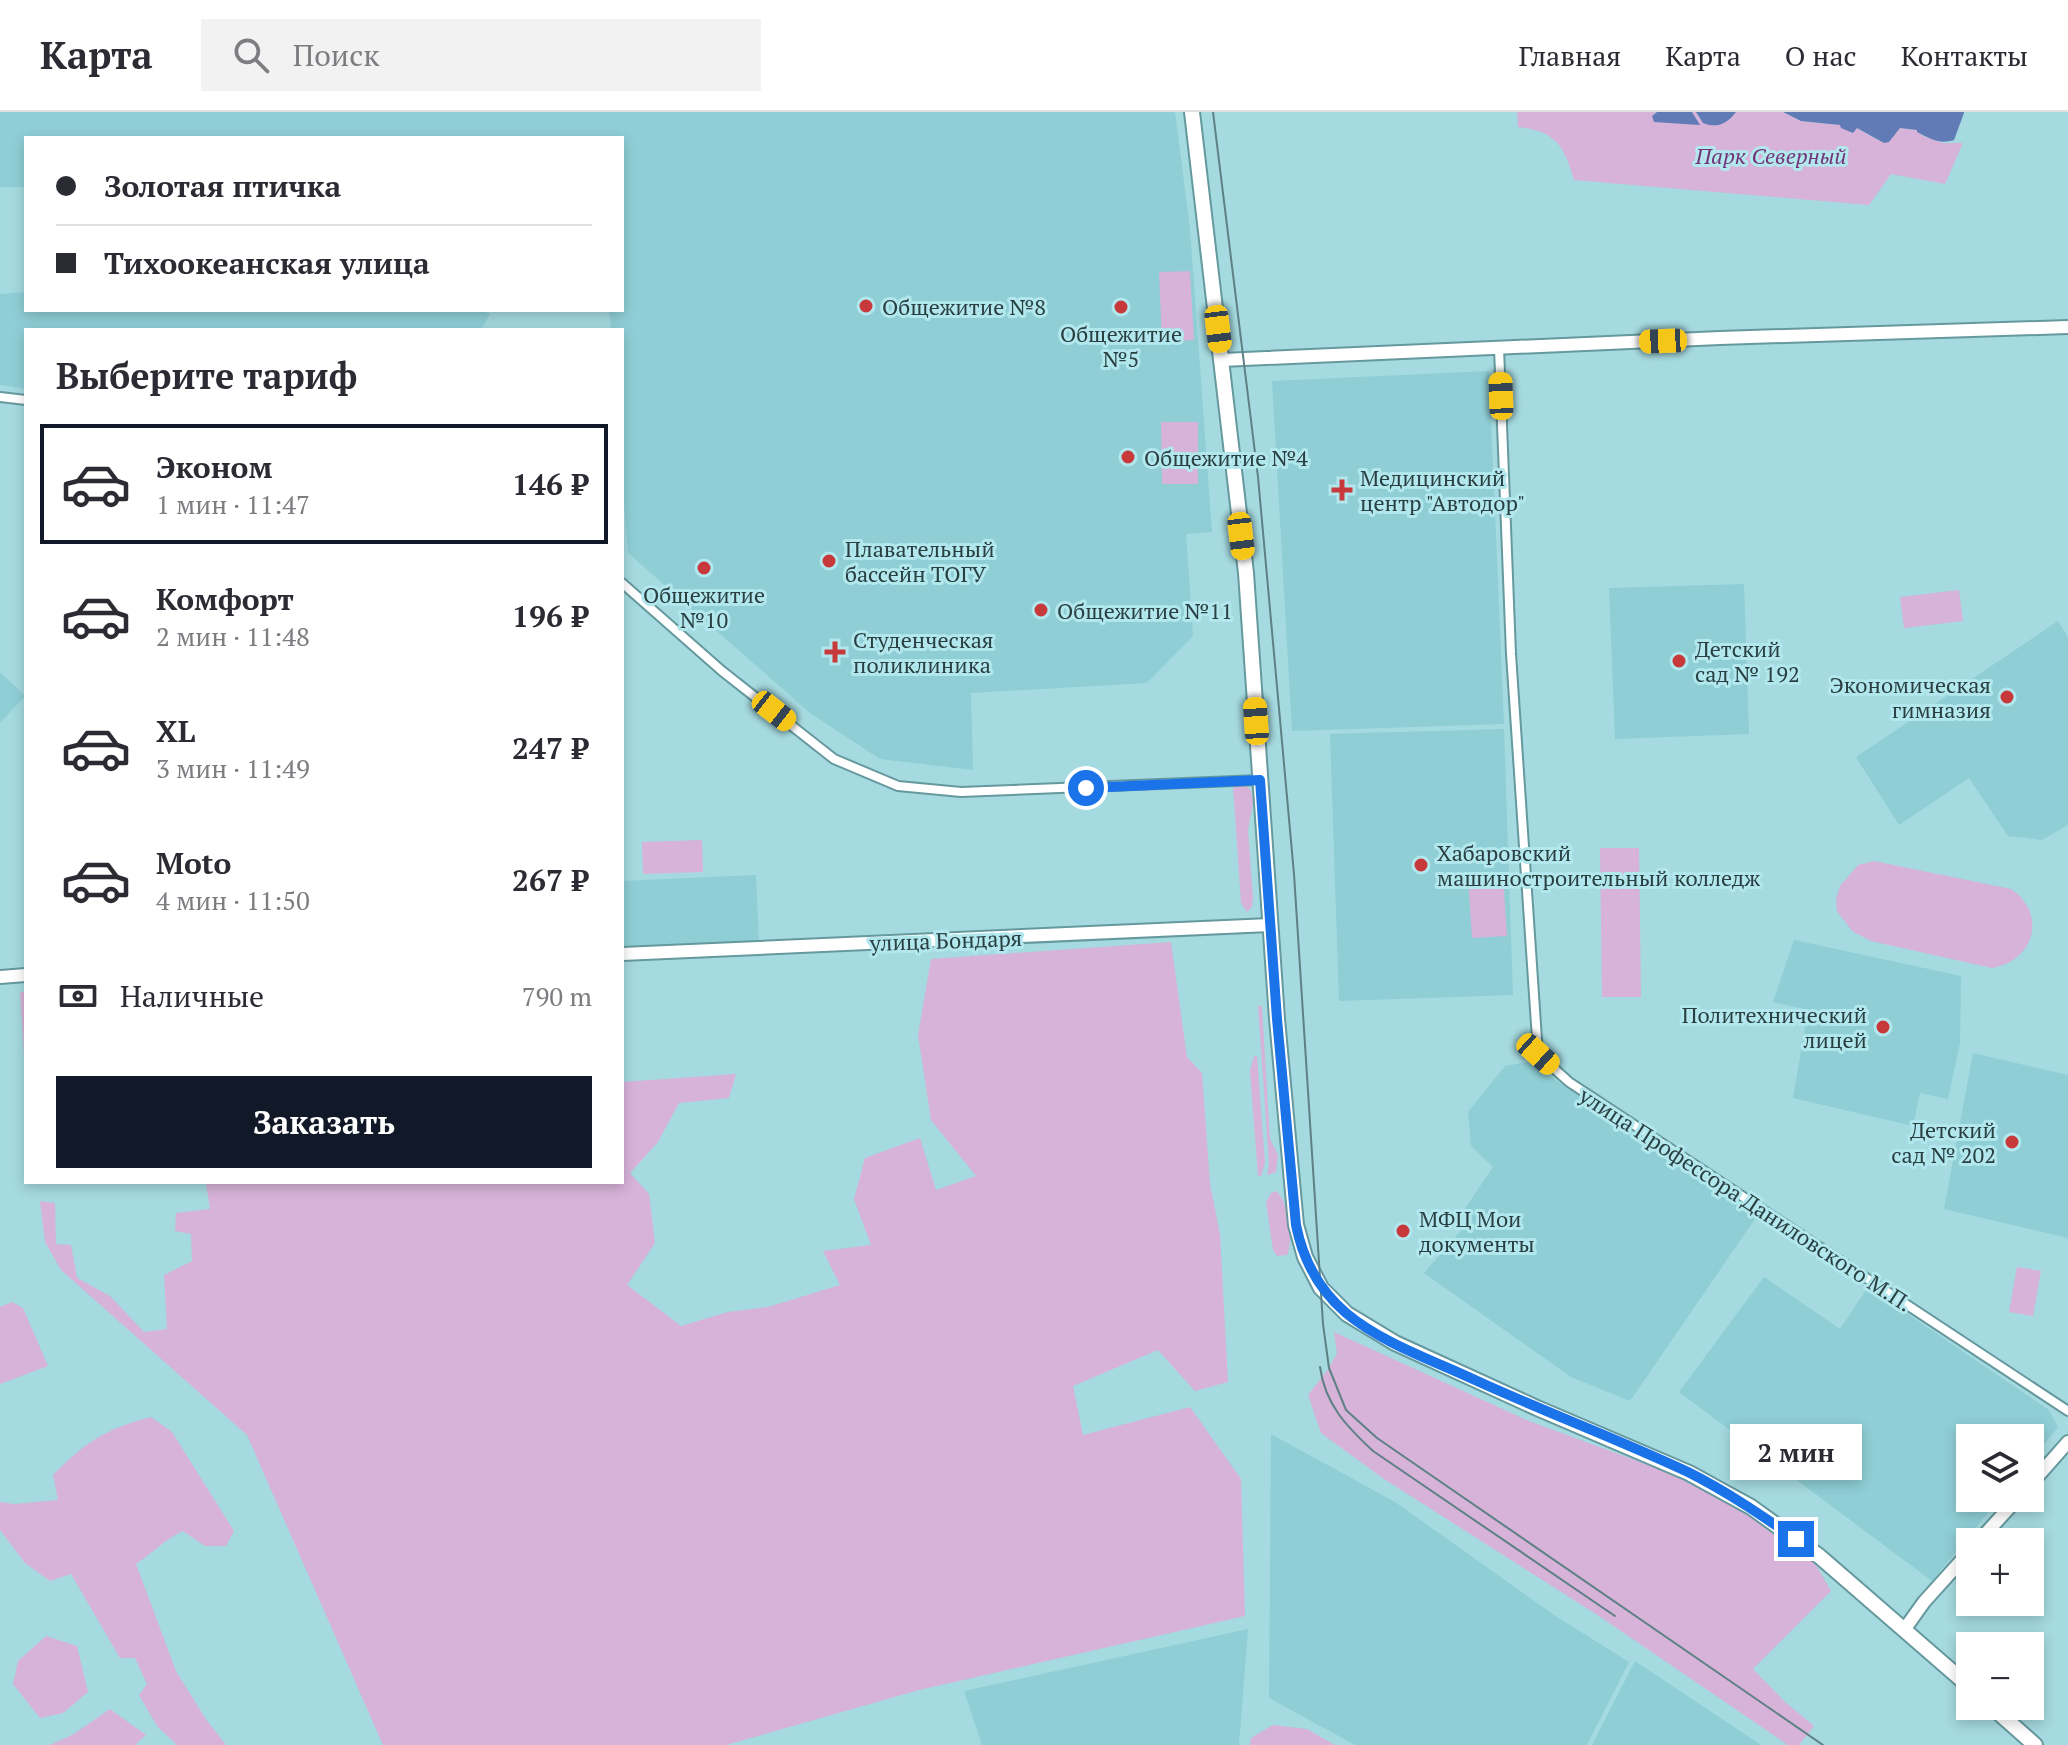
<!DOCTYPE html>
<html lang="ru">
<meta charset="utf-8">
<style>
:root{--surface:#fff;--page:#f2f2f3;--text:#2b2b33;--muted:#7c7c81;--line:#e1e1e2;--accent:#111827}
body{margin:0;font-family:"PT Serif",serif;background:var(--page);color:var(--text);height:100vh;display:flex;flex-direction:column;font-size:30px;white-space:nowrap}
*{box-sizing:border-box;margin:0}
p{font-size:26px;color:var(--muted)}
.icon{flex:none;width:44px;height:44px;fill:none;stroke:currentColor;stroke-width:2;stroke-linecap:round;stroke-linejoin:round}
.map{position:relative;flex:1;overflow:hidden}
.side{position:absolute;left:24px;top:216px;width:600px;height:856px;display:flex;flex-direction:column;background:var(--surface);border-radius:0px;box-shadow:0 4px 12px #0003}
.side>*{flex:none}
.top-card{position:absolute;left:24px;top:24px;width:600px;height:176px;border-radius:0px;box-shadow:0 4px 12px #0003;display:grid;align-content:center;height:176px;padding:0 32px;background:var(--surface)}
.buttons{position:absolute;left:1956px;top:1312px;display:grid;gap:16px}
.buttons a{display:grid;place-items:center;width:88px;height:88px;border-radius:0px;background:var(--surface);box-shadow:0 4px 12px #0003;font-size:40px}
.end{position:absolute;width:36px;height:36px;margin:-18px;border:10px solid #1a73e8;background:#fff;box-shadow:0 0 0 4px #fff}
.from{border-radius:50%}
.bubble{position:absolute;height:56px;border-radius:0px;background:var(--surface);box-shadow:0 4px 12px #0003;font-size:26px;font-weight:700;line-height:56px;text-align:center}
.car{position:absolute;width:24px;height:48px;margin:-24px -12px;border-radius:10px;box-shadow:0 0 6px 2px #0007;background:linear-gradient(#f5c518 24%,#345 0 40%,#f5c518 0 76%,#345 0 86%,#f5c518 0)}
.top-card b{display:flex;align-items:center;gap:28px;height:76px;font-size:30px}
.top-card b+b{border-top:2px solid var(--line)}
.top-card i{width:20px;height:20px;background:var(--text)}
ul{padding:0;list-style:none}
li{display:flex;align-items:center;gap:24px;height:120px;margin:0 16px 12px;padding:0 16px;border:4px solid transparent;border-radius:0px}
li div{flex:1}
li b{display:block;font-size:30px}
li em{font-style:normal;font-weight:700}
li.on{border-color:var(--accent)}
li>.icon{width:72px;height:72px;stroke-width:1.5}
h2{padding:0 32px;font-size:36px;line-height:96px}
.pay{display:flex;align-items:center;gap:20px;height:88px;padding:0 32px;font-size:30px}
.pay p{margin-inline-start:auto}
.button{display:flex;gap:16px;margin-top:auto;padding:16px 32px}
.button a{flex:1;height:92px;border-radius:0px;background:var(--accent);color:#fff;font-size:32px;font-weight:700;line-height:92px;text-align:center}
header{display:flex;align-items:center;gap:48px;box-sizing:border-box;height:112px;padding:0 40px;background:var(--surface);border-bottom:2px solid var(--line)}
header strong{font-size:38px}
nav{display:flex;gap:44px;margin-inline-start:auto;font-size:28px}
.search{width:560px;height:72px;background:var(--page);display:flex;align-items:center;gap:20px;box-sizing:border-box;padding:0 28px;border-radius:0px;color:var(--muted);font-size:30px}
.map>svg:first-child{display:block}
.built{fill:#8fced5}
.green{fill:#d7b2d9}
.water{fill:#607bb5}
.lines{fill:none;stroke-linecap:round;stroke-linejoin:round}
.street-casing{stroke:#65999e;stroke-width:12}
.secondary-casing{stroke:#65999e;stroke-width:16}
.primary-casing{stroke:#65999e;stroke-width:18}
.street{stroke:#fff;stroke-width:8}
.secondary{stroke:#fff;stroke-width:12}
.primary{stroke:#fff;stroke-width:14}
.tram{stroke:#5d8185;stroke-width:2}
.route{stroke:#1a73e8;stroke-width:10}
.poi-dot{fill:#c8393b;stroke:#b2e8ed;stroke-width:3}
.labels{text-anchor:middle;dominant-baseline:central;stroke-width:6;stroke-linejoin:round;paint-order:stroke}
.park-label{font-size:22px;font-style:italic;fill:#733578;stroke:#b2e8ed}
.poi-label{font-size:22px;fill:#293f42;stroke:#b2e8ed;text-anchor:start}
.street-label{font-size:22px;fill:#293f42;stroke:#b2e8ed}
</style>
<header>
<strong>Карта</strong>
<div class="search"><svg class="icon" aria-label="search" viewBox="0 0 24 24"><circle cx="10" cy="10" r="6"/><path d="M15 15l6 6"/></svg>Поиск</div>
<nav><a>Главная</a><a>Карта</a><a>О нас</a><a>Контакты</a></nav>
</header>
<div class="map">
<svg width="2068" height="1633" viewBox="0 0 2068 1633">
<rect width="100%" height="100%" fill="#a5dae0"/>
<path class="built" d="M0 0H1175L1190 117 1212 420 1186 422 1193 524 1147 571 971 581 973 658 880 647 810 601 628 441 622 365V218H611L609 198H622V26H26V75H0Z
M26 180V198H484L490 202 481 218H26V277L0 273V182Z
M1489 259 1504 612 1292 619 1272 269Z
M1744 472 1749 622 1615 627 1609 476Z
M2058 509 2068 525V713L2042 728 2008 724 1969 666 1899 713 1856 645Z
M0 560 25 584 0 611Z
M1504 617 1513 883 1339 889 1330 622Z
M756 763 759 830 622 836V769Z
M1794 828 1961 864 1960 931 1948 987 1920 981 1913 1014 1793 986 1808 898 1773 890Z
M1973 941 2068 963V1126L1944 1097Z
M1529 950 1757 1104 1630 1289 1571 1265 1424 1161 1465 1114 1464 1098 1493 1055 1471 1034 1468 1000 1505 954Z
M1764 1165 1840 1217 1868 1175 2049 1298 2058 1315 2030 1350V1326H1970V1386H2000L1932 1469 1679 1280Z
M1271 1322 1395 1390 1554 1503 1629 1550 1587 1633H1355L1269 1586Z
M1248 1517 1239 1633H982L964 1579Z
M1635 1549 1761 1633H1592Z"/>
<path class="green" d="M1517 0H1657L1653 2 1696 10 1692 0H1696C1705 20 1725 15 1736 0H1783L1801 9 1840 13 1852 21 1856 16C1867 20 1877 31 1889 30L1898 16 1917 18 1923 24 1943 31H1963L1945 72 1891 62 1869 93 1574 68C1564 33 1555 19 1518 15Z
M1190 159 1194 228 1162 230 1159 160Z
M1161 310H1198V372H1162Z
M1959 478 1963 509 1904 516 1900 485Z
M1233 673 1246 674 1251 678 1253 690 1248 718 1253 786 1252 795 1247 800 1241 791Z
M702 728 703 760 643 762 642 730Z
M1600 736H1639L1641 885H1602Z
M1874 749 2011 777C2048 802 2034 849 1992 856L1871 829 1852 819 1837 799 1836 787 1840 774 1858 753Z
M1503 763 1507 824 1472 826 1468 765Z
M1171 830 1187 945 1202 961 1210 1072 1220 1122 1228 1270 1195 1279 1158 1238 1073 1274 1083 1323 1190 1295 1241 1367 1245 1504 919 1578 726 1633H383L247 1323 61 1158 45 1130 40 1089 55 1091 56 1132 71 1133 77 1166 110 1184 144 1220 167 1217 164 1163 192 1149 191 1122 175 1119 176 1101 210 1097 206 1071 166 1072 165 1070H622V970L736 962 729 986 679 991 658 1030 630 1061 649 1082 655 1131 627 1173 681 1214 728 1200 768 1195 840 1173 823 1139 871 1133 854 1087 865 1046 920 1026 936 1078 976 1064 931 1008 918 923 931 847Z
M20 880H26V974Z
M1258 893 1262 895 1270 1027 1278 1043 1276 1060 1267 1063 1269 1053Z
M1254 944H1257L1265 1051 1261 1064H1258L1250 959Z
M1276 1079C1288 1087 1294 1130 1287 1143L1277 1144 1273 1138 1266 1090 1271 1081Z
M2017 1155 2041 1159 2033 1204 2009 1200Z
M12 1190 23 1196 48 1254 0 1272V1195Z
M1334 1220 1529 1309 1670 1361 1728 1389 1778 1420 1813 1448 1831 1479 1753 1557 1785 1590 1814 1614 1799 1633H1788L1599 1504 1384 1367 1321 1321 1308 1283 1329 1256 1337 1241Z
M151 1305 172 1320 234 1419 226 1434H205L183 1419C165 1427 153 1441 136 1452L176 1559 205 1606 226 1633H177L157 1614 139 1583 147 1572 135 1546H120L71 1462 50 1469 25 1451 0 1418V1390L14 1392 58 1388 53 1363C86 1330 105 1317 151 1305Z
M46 1524 77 1534 88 1580 63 1601 40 1606 13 1572 18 1549Z
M110 1597 146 1623 135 1633H50L74 1622Z
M1273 1613 1307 1617 1335 1633H1250L1251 1626Z"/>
<path class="water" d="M1657 0H1692L1700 13 1654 10 1652 4Z
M1696 0H1736C1728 11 1717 17 1703 11Z
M1783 0H1964V1L1954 28C1939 33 1929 26 1917 20V18L1900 16 1889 30 1884 31 1857 16 1853 21 1841 16 1840 13 1801 9Z"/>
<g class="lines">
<g class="street-casing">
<path id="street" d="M1499 236 1511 542 1538 942 1569 970 2068 1299
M0 285 26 288
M622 471 722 559 834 647 898 674 961 680 1260 668"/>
</g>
<g class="secondary-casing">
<path id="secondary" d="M1222 248 1720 226 2068 215
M622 842 1270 813
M0 865 26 863
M2030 1373 2068 1330
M1978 1430 2018 1386
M1904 1518 1924 1490 1970 1439"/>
</g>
<g class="primary-casing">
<path id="primary" d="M1192 0 1246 461 1277 907 1296 1113 1305 1145 1321 1176 1347 1202 1395 1231 1537 1296 1689 1361 1751 1395 1819 1444 1970 1575
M1991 1594 2035 1633"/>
</g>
<use href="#street" class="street"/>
<use href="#secondary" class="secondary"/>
<use href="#primary" class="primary"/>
<path class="tram" d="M1213 0 1258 365 1294 762 1323 1212 1329 1256 1346 1298 1377 1326 1823 1633
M1320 1255C1325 1292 1346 1314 1373 1339L1615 1504"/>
</g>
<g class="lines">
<path class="route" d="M1086 676 1260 668 1277 907 1296 1113C1303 1148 1318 1177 1346 1201 1382 1231 1432 1248 1475 1268 1545 1300 1618 1327 1688 1360 1726 1379 1761 1403 1796 1427"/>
</g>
<g class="poi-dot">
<circle cx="866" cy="194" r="8"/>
<circle cx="1121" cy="195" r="8"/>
<circle cx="1128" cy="345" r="8"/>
<path d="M1338 366h8v8h8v8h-8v8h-8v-8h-8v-8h8z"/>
<circle cx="829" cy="449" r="8"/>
<circle cx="704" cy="456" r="8"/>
<circle cx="1041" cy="498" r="8"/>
<path d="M831 528h8v8h8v8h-8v8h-8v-8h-8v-8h8z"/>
<circle cx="1679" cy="549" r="8"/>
<circle cx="2007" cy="585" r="8"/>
<circle cx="1421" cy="753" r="8"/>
<circle cx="1883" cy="915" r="8"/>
<circle cx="2012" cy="1030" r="8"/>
<circle cx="1403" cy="1119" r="8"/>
</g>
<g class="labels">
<g class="park-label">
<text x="1771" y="43">Парк Северный</text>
</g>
<g class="poi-label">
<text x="882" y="194">Общежитие №8</text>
<text x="1121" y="221" text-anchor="middle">Общежитие<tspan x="1121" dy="25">№5</tspan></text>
<text x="1144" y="345">Общежитие №4</text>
<text x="1360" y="365">Медицинский<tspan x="1360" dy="25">центр "Автодор"</tspan></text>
<text x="845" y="436">Плавательный<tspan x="845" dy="25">бассейн ТОГУ</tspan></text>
<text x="704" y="482" text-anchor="middle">Общежитие<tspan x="704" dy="25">№10</tspan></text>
<text x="1057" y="498">Общежитие №11</text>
<text x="853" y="527">Студенческая<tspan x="853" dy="25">поликлиника</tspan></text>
<text x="1695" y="536">Детский<tspan x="1695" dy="25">сад № 192</tspan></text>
<text x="1991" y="572" text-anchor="end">Экономическая<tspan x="1991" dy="25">гимназия</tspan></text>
<text x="1437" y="740">Хабаровский<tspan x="1437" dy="25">машиностроительный колледж</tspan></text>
<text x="1867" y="902" text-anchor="end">Политехнический<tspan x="1867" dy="25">лицей</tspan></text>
<text x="1996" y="1017" text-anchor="end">Детский<tspan x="1996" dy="25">сад № 202</tspan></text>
<text x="1419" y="1106">МФЦ Мои<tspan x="1419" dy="25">документы</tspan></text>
</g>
<g class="street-label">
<text transform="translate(946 828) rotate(-2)">улица Бондаря</text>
<text transform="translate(1746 1087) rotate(33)">улица Профессора Даниловского М.П.</text>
</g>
</g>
</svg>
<div class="buttons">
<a><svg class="icon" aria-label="layers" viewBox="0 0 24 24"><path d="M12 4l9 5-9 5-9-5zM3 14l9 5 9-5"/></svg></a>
<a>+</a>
<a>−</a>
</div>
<i class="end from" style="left:1086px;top:676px"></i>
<i class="end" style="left:1796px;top:1427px"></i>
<div class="bubble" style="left:1730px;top:1312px;width:132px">2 мин</div>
<i class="car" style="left:1218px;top:217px;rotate:173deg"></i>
<i class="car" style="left:1663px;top:229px;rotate:268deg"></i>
<i class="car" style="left:1501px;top:284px;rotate:358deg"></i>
<i class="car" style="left:1241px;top:424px;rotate:173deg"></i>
<i class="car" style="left:774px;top:599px;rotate:128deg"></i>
<i class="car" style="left:1256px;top:609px;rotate:356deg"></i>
<i class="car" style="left:1538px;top:942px;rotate:132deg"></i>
<div class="top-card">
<b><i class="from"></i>Золотая птичка</b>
<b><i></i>Тихоокеанская улица</b>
</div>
<section class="side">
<h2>Выберите тариф</h2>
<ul>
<li class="on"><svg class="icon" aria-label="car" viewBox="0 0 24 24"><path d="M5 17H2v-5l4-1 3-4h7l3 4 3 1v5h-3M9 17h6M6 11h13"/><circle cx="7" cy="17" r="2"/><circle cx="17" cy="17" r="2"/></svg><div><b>Эконом</b><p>1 мин · 11:47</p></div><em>146 ₽</em></li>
<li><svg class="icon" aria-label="car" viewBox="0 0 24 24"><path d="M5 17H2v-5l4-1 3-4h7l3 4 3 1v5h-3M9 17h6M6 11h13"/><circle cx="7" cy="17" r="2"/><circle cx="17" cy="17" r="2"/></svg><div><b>Комфорт</b><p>2 мин · 11:48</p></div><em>196 ₽</em></li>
<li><svg class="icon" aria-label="car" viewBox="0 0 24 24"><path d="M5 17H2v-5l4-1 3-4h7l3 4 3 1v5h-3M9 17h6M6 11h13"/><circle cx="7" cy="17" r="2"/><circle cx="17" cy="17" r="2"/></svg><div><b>XL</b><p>3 мин · 11:49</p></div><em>247 ₽</em></li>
<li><svg class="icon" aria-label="car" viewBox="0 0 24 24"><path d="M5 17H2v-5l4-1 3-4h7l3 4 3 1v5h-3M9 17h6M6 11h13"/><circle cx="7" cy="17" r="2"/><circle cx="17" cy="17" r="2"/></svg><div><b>Moto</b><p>4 мин · 11:50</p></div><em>267 ₽</em></li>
</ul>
<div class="pay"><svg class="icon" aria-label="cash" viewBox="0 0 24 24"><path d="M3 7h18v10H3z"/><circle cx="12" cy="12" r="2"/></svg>Наличные<p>790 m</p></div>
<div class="button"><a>Заказать</a></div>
</section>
</div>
